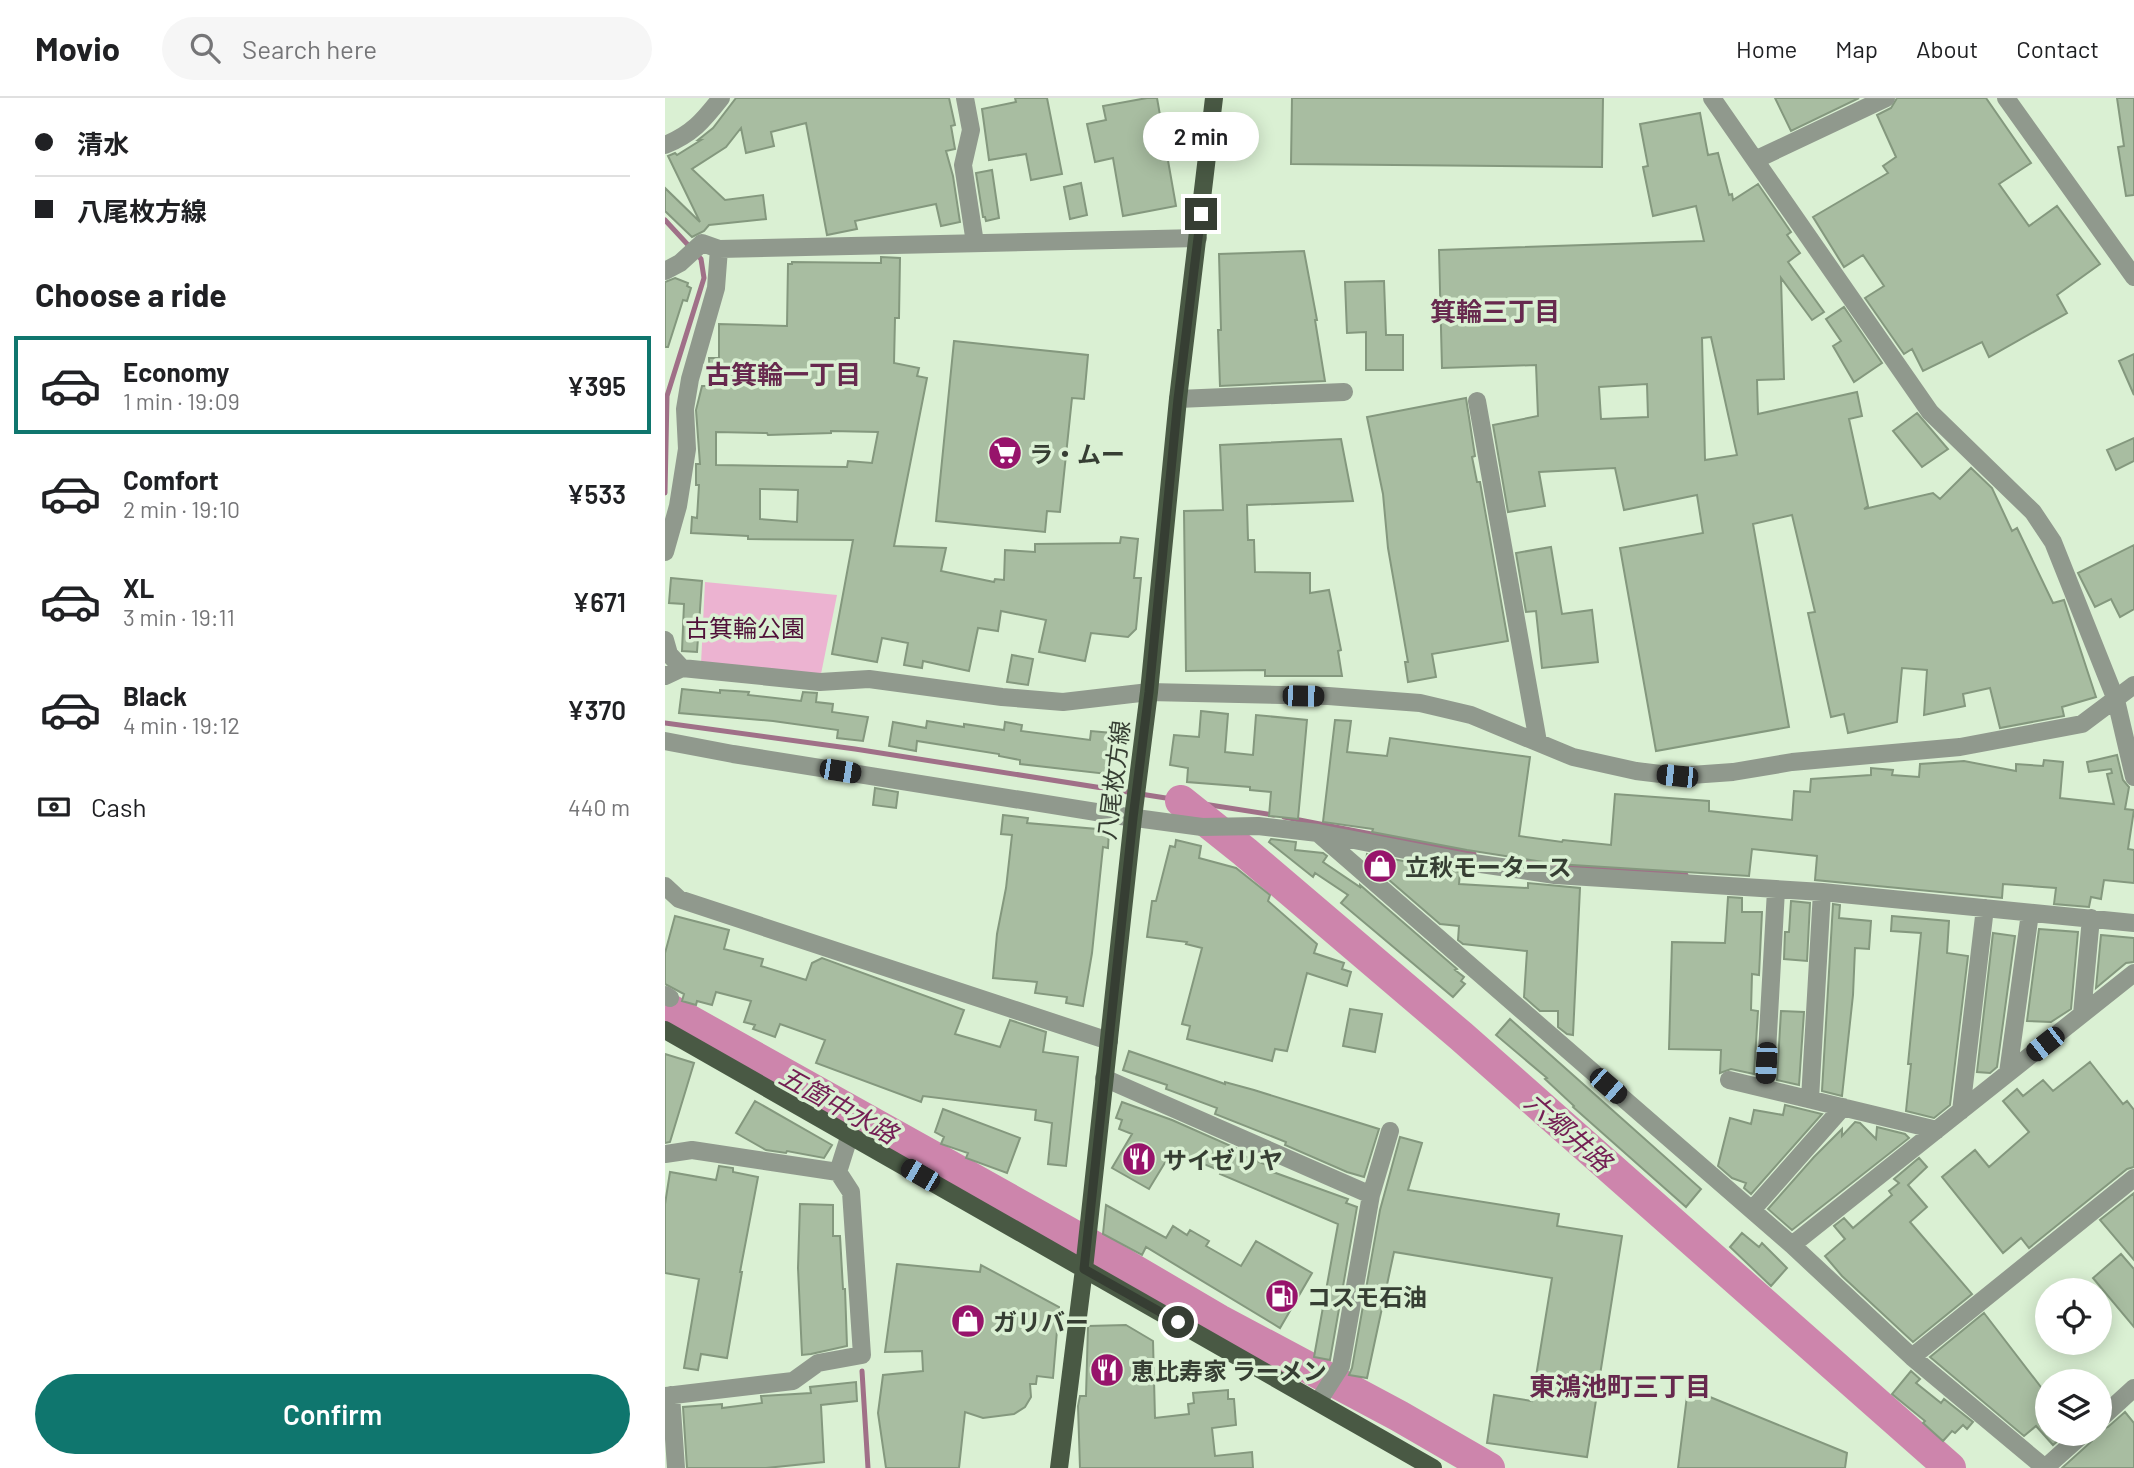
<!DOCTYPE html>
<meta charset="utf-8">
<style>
:root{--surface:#fff;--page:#f6f6f6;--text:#202124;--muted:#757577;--line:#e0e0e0;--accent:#0f766e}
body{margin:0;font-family:Barlow,"Noto Sans JP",sans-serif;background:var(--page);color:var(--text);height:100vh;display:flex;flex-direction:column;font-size:26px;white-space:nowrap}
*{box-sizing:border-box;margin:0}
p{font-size:23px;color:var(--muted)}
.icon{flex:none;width:38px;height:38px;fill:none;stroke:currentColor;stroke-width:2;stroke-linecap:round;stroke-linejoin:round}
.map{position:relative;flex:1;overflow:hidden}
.panel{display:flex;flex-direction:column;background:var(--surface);width:665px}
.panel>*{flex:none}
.hud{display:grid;align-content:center;height:154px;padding:0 35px;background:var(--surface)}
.buttons{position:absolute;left:1370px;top:1180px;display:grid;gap:14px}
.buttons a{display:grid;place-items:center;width:77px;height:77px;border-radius:50%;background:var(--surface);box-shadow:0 4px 18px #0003;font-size:35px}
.end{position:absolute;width:32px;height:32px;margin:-16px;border:9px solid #363e33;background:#fff;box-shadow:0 0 0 4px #fff}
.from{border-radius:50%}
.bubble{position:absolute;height:49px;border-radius:24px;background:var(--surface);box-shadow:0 4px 18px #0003;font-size:23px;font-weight:600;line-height:49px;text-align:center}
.car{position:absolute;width:21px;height:42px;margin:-21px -10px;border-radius:9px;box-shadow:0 0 5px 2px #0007;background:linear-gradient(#222 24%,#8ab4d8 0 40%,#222 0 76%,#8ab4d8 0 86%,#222 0)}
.hud b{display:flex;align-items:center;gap:24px;height:66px;font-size:26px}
.hud b+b{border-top:2px solid var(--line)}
.hud i{width:18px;height:18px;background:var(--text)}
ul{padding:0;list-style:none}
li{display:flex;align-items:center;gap:21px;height:98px;margin:0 14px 10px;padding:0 21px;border:4px solid transparent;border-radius:0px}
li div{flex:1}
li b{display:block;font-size:26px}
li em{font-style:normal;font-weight:600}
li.selected{border-color:var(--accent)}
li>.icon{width:63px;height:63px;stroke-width:1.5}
h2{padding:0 35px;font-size:32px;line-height:84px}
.pay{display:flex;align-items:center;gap:18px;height:77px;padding:0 35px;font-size:26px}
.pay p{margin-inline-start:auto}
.cta{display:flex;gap:14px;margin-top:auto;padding:14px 35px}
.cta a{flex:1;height:80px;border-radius:42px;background:var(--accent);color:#fff;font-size:28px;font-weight:600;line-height:80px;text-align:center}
header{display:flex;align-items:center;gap:42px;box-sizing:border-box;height:98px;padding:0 35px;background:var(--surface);border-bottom:2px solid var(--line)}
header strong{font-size:33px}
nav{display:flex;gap:38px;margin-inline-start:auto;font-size:24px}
.search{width:490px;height:63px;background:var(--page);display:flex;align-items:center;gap:18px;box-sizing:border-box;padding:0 24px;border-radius:38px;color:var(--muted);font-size:26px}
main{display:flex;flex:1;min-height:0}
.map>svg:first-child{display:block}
.green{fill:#ecb3d1}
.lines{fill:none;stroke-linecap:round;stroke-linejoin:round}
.stream{stroke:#a07088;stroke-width:5}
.river{stroke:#cd85ac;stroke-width:32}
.building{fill:#a8bda1;stroke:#84987e;stroke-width:2;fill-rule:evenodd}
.minor{stroke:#90998d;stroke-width:18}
.major{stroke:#495944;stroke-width:18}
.route{stroke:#363e33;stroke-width:9}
.labels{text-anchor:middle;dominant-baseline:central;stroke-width:7;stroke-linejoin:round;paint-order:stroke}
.poi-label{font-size:24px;font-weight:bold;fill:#363e33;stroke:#daf0d3;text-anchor:start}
.park-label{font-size:24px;fill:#500f38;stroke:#daf0d3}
.street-label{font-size:24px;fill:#363e33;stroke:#daf0d3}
.neighbourhood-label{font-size:26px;font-weight:bold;fill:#67294e;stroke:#daf0d3}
.water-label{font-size:26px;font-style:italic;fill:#741f54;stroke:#daf0d3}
</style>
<header>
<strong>Movio</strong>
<div class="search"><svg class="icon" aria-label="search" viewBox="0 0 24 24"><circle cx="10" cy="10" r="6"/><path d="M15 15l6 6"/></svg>Search here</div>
<nav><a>Home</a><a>Map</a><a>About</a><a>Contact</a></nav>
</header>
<main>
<section class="panel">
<div class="hud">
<b><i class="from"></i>清水</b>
<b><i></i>八尾枚方線</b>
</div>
<h2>Choose a ride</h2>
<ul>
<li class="selected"><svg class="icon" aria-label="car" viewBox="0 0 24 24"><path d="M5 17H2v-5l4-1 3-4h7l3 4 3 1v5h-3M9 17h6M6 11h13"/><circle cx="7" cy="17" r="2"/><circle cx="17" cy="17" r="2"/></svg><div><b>Economy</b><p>1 min · 19:09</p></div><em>¥395</em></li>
<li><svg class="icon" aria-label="car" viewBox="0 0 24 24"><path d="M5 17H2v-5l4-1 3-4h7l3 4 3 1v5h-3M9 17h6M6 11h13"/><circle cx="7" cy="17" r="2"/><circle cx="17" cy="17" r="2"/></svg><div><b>Comfort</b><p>2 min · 19:10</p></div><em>¥533</em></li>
<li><svg class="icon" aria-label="car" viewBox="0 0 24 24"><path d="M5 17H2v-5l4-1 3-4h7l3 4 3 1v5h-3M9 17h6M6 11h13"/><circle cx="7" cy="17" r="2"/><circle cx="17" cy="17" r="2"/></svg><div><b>XL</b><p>3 min · 19:11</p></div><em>¥671</em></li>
<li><svg class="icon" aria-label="car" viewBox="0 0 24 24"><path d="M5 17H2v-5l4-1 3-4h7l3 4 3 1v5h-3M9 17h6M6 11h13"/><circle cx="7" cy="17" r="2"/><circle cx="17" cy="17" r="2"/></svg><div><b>Black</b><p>4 min · 19:12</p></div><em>¥370</em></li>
</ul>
<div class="pay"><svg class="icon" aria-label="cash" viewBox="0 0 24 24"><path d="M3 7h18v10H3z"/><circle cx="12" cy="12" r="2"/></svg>Cash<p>440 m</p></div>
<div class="cta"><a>Confirm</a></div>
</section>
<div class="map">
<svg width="1469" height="1370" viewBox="0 0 1469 1370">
<rect width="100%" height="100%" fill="#daf0d3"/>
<path class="green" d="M40 484 172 497 156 576 36 566Z"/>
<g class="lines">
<path class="stream" d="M0 122 36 161 39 180 2 298 0 395
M0 625 190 651 609 717
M619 719 809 756
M853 763 1021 777
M197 1273 203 1370"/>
<path class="river" d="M516 703 580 754 796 938 1285 1370
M0 909 438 1154 554 1222 734 1318 824 1370"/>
</g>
<path class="building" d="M71 0H284L290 27 286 28 290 51 281 53 288 78 295 124 276 128 271 106 190 123 192 131 162 137 141 25 106 34 109 48 81 55 76 30 61 49 27 71 60 102 98 97 101 121 44 127 39 133 27 139 0 113V90L35 124 3 58 10 55 12 57 36 42H33L48 30Z
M350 0H382L397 76 366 82 361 56 324 62 317 11 351 4Z
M482 0H492L511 108 458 118 448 60 430 64 422 26 441 22 438 8Z
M627 0H938L937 69 626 66Z
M1110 0H1194L1126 33Z
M1232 0H1321L1366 65 1334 86 1364 128 1392 108 1435 166 1392 197 1402 215 1324 259 1317 244 1258 273 1247 251 1239 256 1200 200 1219 188 1198 157 1179 169 1148 119 1223 75 1218 68 1231 59 1212 17 1226 10Z
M1452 0H1469V97L1461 98 1453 49 1459 48Z
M1035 15 1043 57 1053 55 1064 97 1067 96 1068 102 1093 86 1126 134 1122 137 1135 155 1123 164 1159 214 1147 222 1116 180 1119 281 1092 282 1093 316 1192 294 1197 318 1184 321 1203 408 1199 411 1268 395 1275 401 1306 370 1327 390 1347 433 1352 430 1388 505 1399 502 1431 599 1397 609 1399 618 1335 630 1325 590 1298 596 1300 608 1259 617 1262 572 1237 570 1232 624 1183 635 1179 616 1166 619 1143 515 1150 514 1127 417 1088 426 1124 629 991 653 955 450 1038 435 1032 397 959 412 950 370 874 374 880 408 843 414 828 327 873 318 871 267 777 270 774 152 1039 143 1031 108 988 118 978 69 983 68 975 26ZM1046 239 1072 357 1040 362 1037 240ZM982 286 983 319 936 321 934 289Z
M327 72 334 120 321 123 320 119H318L311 75Z
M416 85 422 117 405 121 399 89Z
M639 153 652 222H650L660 283 555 288 553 232H556L554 156Z
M216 159 235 160 234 220H230L229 265 254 270 252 278 262 280 229 448 281 450 276 473 329 484 330 481 339 482 340 452 370 454V446L455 445 456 439 473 441 469 480H476L471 531 463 539 426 535 420 563 374 554 381 522 336 513 333 533 313 530 304 573 258 563 257 570 239 567 243 545 217 540 212 564 167 556 188 442 83 441V438L26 435 27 419 32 420 34 387H31V366H35L31 312 37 288H45L44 260H54V226L122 228 123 166H127V164L216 165ZM166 333 213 334 207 365 183 363 182 369 51 367V334L102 335 103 337 166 335ZM95 391 133 392 132 424 95 421Z
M10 180 23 185 22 188 26 190 22 203 18 202 3 249H0V184Z
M719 183 721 237H738V272H701V234L682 235 680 184Z
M1179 209 1217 265 1189 284 1168 248 1176 243 1161 221Z
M289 243 423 257 419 301 407 300 395 414 382 413 380 434 271 423Z
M1469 256V297L1454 263Z
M801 300 810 358 807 359 812 384H815L843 543 767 556 771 579 743 584 740 564H743L723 450 718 396 702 319Z
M1252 315 1283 351 1257 369 1228 333Z
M1469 340V363L1451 372 1442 352Z
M676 341 688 403 582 407 583 442H589L590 474 645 475V495L664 492 676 552 673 553 677 578H600V572L521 573 519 413 558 412 555 347Z
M1469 447V511L1455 519 1446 501 1430 509 1413 475Z
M886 449 897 516 927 512 933 564 877 570 871 513 861 514 851 455Z
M6 480 37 483 32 554 17 553 19 506 4 505Z
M347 557 368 561 363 587 342 584Z
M17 591 55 595V592L84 594 83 597 136 603 138 594 152 595 151 604 168 606 167 614 203 619 198 643 172 640 173 632 108 623 14 615Z
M536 613 563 616 560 654 588 657 591 617 642 622 633 721 604 718 606 694 585 692V689L522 684 523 670 505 667 509 637 534 639Z
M670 622 686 623 682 654 722 658 725 640 865 659 854 738 897 744 898 742 946 747 950 696 1044 703V713L1127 722 1129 693 1145 694 1146 681 1206 677V670L1228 672 1227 677 1254 679 1255 666 1299 663 1351 673V666L1378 668 1379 662 1398 664 1395 700 1449 706 1442 676 1447 675 1446 671 1424 674 1422 664 1452 657 1458 682 1464 689 1460 711 1469 712 1463 751 1469 752V785L1439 782 1436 801 1426 799 1424 809 1389 806 1391 790 1338 786 1337 800 1150 782 1152 758 1124 755 1087 751 1084 778 891 766 802 752 707 734 708 731 658 724Z
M262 623 299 629V626L339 632 340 624 357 627 356 633 425 642 426 633 447 635 442 676 355 666V662L334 658V656L252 643 251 653 224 648 228 624 261 630Z
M210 690 233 694 231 710 208 707Z
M338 717 363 720 362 725 444 732 443 750 438 749 427 855 418 908 401 905 402 899 370 895 372 884 328 880 332 836 341 790 347 737 336 736Z
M606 741 631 744 630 752 658 755 662 758 658 764 695 789V787L792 871 790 872 799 879 796 883 800 886 788 899 676 805 683 797 650 775 648 779 604 744Z
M511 742 536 748 534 760 571 770 605 797 603 803 652 846 649 855 679 865 677 871 686 874 682 888 642 875 622 953 610 951 607 963 522 941 525 928 517 926 537 850 521 846 522 844 482 839 487 803H491L505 748 510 749Z
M702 756 795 774 794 786 863 790V785L915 790 908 937 902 936 893 929V913H875L859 899 862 853 798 846 793 842 794 828 775 826 701 762Z
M1063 799 1077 800V814H1097L1094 877 1087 876 1086 912 1093 913 1089 976 1066 971 1055 975 1056 952 1004 951 1007 844 1060 845Z
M1126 803 1145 805 1142 863 1119 861 1120 834H1124Z
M1168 806 1175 807 1174 820 1206 823 1204 851 1190 850 1188 897 1177 998 1157 993Z
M10 818 64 832 59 851 98 861 96 868 141 882 147 865 157 860 299 912 290 936 335 949 345 922 381 934 378 954 413 959 401 1068 383 1066 387 1025 370 1022 371 1012 258 998 256 1004 151 965 160 942 115 926 110 939 88 931 90 927 79 924 86 903 51 894 47 907 32 903 31 907 17 903 19 896 0 886V855Z
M1227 818 1284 823 1282 855 1303 858 1285 1007 1269 1020 1241 1013 1246 966H1243L1256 835 1226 833Z
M1374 831 1413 834 1406 911 1386 924 1362 923Z
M1328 835 1350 838 1332 969 1325 975 1312 974Z
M1436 837 1469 840V864L1461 865 1431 890Z
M685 911 717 916 710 954 678 948Z
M1116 913 1139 914 1134 987 1112 982Z
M845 921 1036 1091 1021 1109 908 1009 909 1008 880 981 882 980 831 937Z
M464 953 560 986V984L589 992 714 1031 699 1079 682 1074 620 1047 621 1044 550 1016 552 1010 501 991 502 987 458 972Z
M0 956 29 965 5 1044 0 1045Z
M1425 964 1458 1006 1462 1003 1469 1012V1069L1462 1071 1364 1150 1356 1140 1338 1155 1277 1079 1310 1052 1324 1069 1364 1034 1338 1003 1352 991 1358 998 1378 982 1388 993Z
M90 1003 167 1047 159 1060 122 1053 121 1055 101 1052 71 1035Z
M457 1004 507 1022 575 1052 574 1056 609 1070 608 1074 683 1101 681 1105 692 1109 665 1262 649 1259 673 1126 555 1076 556 1073 507 1053 484 1091 447 1070 467 1036 454 1031 457 1022 451 1020Z
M1120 1007 1157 1016 1086 1096 1079 1090 1081 1085 1067 1080 1053 1068 1065 1020 1086 1026 1089 1012 1118 1017Z
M278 1011 355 1040 342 1075 301 1060 303 1055 276 1046 279 1039 270 1034Z
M1190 1024 1195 1025 1211 1041 1212 1029 1240 1036 1244 1040 1127 1132 1103 1111 1149 1059 1177 1031V1038Z
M735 1039 757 1045 743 1092 894 1116 892 1128 957 1138 922 1359 822 1345 829 1297 867 1303 887 1180 729 1154 702 1280 684 1277 687 1270 715 1112Z
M1254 1060 1262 1069 1243 1087 1262 1109 1245 1124 1307 1196 1248 1244 1177 1178 1160 1158 1180 1141 1169 1128 1179 1120 1188 1130 1227 1097 1224 1093 1234 1085 1229 1081Z
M54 1068 68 1070V1074L93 1079 75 1174H77L62 1260 36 1256 33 1272 19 1270 34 1181 0 1175V1106L5 1074 51 1082Z
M1469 1095V1162L1435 1122Z
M135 1106 168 1107V1138H175L178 1191H180L182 1248 146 1256 137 1257 133 1170Z
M441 1107 501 1140 508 1128 522 1137 525 1132 544 1143 541 1148 576 1168 591 1143 647 1175 615 1230 481 1149 477 1157 438 1136Z
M1077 1135 1094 1149 1097 1145 1122 1170 1106 1188 1065 1149Z
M1456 1156 1469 1171V1229L1428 1180Z
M232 1166 315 1174 316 1167 394 1209 388 1280 372 1278 371 1286H365L366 1299 360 1309 349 1316 318 1320 300 1314 294 1370H221L213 1315 218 1277 258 1273 257 1253 220 1254Z
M1319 1215 1382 1297V1335H1402L1388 1347 1371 1328 1359 1338 1265 1259Z
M461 1227 488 1243 490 1320 524 1316 523 1306 529 1305 528 1295 563 1292V1301H569L571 1327 547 1330 550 1358 587 1354 588 1370H415L413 1308 415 1298H421L423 1228Z
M1246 1273 1255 1281 1251 1285 1276 1305 1279 1301 1308 1324 1302 1331 1298 1327 1290 1335 1287 1333 1278 1343 1258 1325 1260 1323 1227 1296Z
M191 1284 192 1303 156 1307 159 1364 101 1370H22L18 1309 57 1306V1310L97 1305 96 1298 146 1295 145 1289Z
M1023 1290 1182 1355 1180 1370H1013Z
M1460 1314 1469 1325V1370H1397L1427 1343 1430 1335H1435V1332L1443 1329Z"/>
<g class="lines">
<path class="minor" d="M300 0 306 32 298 67 310 145
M1047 0 1265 314 1368 414 1388 444 1451 602 1469 679
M1341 0 1469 179
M0 47C27 36 38 23 56 0
M1090 62 1221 0
M0 173 15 165 37 145 54 151
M513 301 679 294
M812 303 873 644
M0 454 13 408 22 351 20 311 25 281 51 190 54 151 533 140
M0 542 4 556 17 570
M0 578 17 570 155 584 204 581 337 599 398 604 484 594 663 598 755 605 806 617 908 659 971 673 1012 678 1068 674 1127 664 1295 649 1417 626 1469 587
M0 643 68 656 456 718 537 729 593 728 653 735 802 764 890 777 1157 794 1469 825
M655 737 1127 1147 1247 1259 1380 1370
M0 788 14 801 444 943
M0 897 5 900
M1417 916 1426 820
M1343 975 1365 815
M439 980 706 1097
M1064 982 1272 1032
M1100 990 1111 792
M1145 1001 1157 794
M1296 1013 1320 810
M0 1056 27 1052 173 1074 185 1036
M1087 1112 1178 1009
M1127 1147 1469 875
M1247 1259 1469 1080
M6 1297 11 1370
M0 1298 128 1283 153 1265 197 1257 186 1094 173 1074
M653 1304 676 1268 706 1097 725 1033
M1435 1321 1469 1290
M1380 1370 1419 1335"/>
<path class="major" d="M0 932 768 1370
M394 1370 419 1171 468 720 484 594 513 301 549 0"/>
</g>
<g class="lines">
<path class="route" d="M513 1224 419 1171 468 720 484 594 513 301 536 116"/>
</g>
<defs>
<g id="supermarket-disc" transform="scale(1.75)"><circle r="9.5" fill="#97146b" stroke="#daf0d3"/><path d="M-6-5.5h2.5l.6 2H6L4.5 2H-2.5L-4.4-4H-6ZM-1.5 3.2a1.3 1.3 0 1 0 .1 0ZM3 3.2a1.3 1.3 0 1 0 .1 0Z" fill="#fff"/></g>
<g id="shop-disc" transform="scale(1.75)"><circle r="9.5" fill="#97146b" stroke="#daf0d3"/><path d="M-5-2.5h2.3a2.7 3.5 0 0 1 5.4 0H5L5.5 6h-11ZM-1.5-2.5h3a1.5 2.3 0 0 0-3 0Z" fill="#fff"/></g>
<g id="restaurant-disc" transform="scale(1.75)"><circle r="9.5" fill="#97146b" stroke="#daf0d3"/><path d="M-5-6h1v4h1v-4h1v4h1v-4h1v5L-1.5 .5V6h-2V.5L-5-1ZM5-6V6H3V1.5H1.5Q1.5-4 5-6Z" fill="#fff"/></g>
<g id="fuel-disc" transform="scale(1.75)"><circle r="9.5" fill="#97146b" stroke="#daf0d3"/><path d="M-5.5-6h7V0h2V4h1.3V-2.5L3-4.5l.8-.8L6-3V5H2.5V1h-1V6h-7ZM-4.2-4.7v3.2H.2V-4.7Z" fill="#fff"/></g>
</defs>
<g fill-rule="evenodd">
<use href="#supermarket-disc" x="340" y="355"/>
<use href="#shop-disc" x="715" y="768"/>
<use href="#restaurant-disc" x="474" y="1061"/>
<use href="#fuel-disc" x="617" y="1198"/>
<use href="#shop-disc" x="303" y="1223"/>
<use href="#restaurant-disc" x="442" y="1272"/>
</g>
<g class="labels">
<g class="poi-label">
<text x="364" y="355">ラ・ムー</text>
<text x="740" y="768">立秋モータース</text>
<text x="498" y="1061">サイゼリヤ</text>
<text x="642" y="1198">コスモ石油</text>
<text x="328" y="1223">ガリバー</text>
<text x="466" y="1272">恵比寿家 ラーメン</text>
</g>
<g class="park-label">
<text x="80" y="529">古箕輪公園</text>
</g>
<g class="street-label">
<text transform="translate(448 682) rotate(-83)">八尾枚方線</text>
</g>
<g class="neighbourhood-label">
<text x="830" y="212">箕輪三丁目</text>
<text x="118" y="275">古箕輪一丁目</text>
<text x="955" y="1287">東鴻池町三丁目</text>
</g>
<g class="water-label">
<text transform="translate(174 1006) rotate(29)">五箇中水路</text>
<text transform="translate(904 1033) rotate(41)">六郷井路</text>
</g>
</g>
</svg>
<div class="buttons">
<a><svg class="icon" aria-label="locate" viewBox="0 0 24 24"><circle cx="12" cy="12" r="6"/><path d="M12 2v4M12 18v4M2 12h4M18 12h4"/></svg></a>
<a><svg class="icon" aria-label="layers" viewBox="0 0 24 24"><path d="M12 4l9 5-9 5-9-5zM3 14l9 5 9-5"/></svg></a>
</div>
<i class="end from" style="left:513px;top:1224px"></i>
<i class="end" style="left:536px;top:116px"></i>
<div class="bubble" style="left:478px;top:14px;width:116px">2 min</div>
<i class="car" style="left:638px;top:598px;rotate:91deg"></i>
<i class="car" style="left:175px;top:673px;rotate:99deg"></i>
<i class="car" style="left:1012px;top:678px;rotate:276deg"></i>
<i class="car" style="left:1380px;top:946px;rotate:232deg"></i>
<i class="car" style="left:1101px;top:965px;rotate:183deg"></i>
<i class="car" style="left:943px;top:988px;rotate:131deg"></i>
<i class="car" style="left:255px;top:1077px;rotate:300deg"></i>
</div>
</main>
